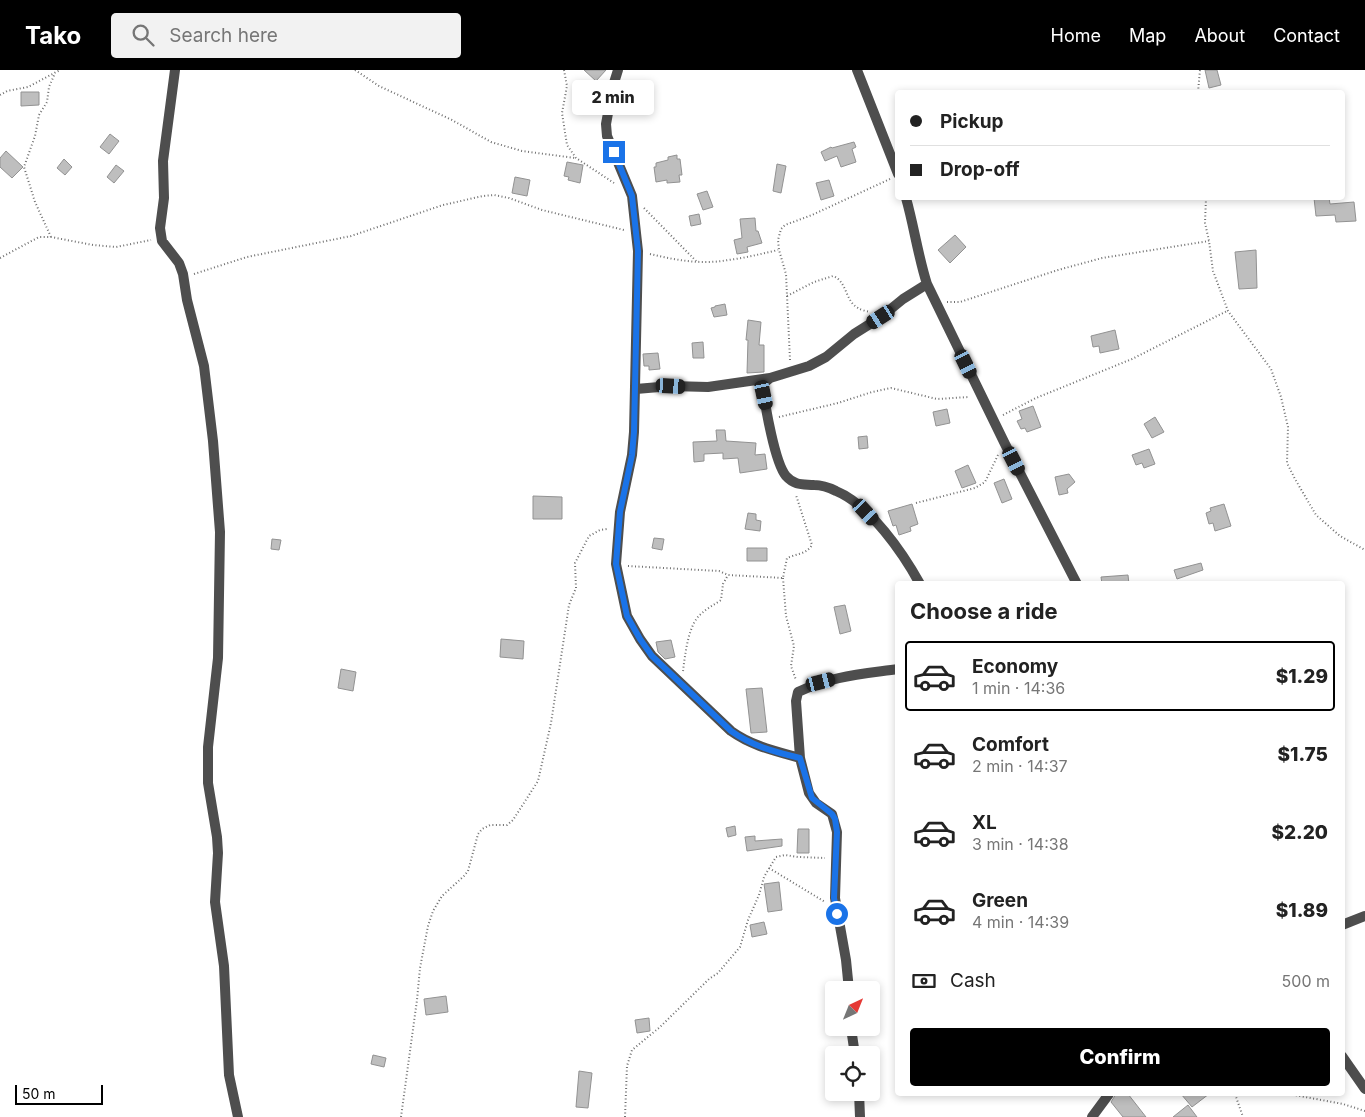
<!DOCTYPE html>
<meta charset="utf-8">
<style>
:root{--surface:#fff;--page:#f2f2f2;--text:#222;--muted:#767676;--line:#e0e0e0;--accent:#000}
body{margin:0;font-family:Inter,sans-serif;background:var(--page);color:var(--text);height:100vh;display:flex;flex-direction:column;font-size:19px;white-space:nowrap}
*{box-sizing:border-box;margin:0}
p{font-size:16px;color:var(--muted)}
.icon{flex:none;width:28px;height:28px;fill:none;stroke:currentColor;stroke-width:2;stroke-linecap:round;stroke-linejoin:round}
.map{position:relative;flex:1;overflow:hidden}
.details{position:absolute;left:895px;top:511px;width:450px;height:515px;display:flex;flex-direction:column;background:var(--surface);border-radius:5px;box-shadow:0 2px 8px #0003}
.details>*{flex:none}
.guide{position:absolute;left:895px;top:20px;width:450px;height:110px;border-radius:5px;box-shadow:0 2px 8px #0003;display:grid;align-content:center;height:110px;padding:0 15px;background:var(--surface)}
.needle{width:32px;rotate:43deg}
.controls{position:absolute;left:825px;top:911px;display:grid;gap:10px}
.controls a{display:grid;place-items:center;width:55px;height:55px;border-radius:5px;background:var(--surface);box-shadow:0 2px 8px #0003;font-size:25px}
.scale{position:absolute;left:15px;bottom:12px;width:88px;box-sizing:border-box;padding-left:5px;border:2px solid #000;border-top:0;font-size:14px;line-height:18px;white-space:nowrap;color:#000;-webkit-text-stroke:4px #fff;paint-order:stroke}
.end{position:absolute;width:22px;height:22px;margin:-11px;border:6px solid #1a73e8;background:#fff;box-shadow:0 0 0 2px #fff}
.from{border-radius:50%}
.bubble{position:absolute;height:35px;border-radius:5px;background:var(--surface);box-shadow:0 2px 8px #0003;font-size:16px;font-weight:800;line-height:35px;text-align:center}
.car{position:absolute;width:15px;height:30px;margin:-15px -8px;border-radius:6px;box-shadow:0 0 4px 1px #0007;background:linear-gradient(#222 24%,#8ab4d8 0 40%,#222 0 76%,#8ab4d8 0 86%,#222 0)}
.guide b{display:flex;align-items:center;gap:18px;height:48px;font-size:19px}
.guide b+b{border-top:1px solid var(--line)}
.guide i{width:12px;height:12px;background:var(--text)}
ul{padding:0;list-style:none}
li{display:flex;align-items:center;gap:15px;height:70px;margin:0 10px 8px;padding:0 5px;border:2px solid transparent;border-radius:5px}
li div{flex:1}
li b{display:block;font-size:19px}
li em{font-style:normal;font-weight:800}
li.selected{border-color:var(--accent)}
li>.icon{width:45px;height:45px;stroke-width:1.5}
h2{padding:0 15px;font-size:22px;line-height:60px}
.pay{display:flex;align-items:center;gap:12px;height:55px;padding:0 15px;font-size:19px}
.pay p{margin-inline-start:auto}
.primary-button{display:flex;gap:10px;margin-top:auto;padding:10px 15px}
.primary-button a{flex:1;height:58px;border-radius:5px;background:var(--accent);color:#fff;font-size:20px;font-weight:800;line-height:58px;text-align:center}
header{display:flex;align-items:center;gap:30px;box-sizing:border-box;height:70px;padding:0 25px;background:var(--accent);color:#fff}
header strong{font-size:24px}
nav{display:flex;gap:28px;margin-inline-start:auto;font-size:18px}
.search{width:350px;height:45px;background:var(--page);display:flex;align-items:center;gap:12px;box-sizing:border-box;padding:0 18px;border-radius:5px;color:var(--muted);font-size:19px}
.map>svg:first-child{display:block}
.building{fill:#bebebe;stroke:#929292}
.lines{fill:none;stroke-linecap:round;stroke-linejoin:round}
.path{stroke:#707070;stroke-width:2;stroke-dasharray:1 2.5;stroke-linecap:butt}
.street{stroke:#4e4e4e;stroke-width:10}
.route{stroke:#1a73e8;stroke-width:6}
</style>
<header>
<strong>Tako</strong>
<div class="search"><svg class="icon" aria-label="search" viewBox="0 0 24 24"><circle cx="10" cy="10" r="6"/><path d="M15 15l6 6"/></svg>Search here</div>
<nav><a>Home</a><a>Map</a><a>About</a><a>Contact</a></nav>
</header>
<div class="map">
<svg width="1365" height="1047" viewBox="0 0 1365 1047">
<rect width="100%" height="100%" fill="#fff"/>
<path class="building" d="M584 0H606L596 11Z
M1205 0H1217L1221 15 1209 18Z
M21 22H39V35L21 36Z
M110 64 119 71 109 84 100 77Z
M854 72 856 77 852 79 856 92 841 97 837 86 825 91 821 82 831 77 832 78Z
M6 81 23 97 12 108 0 97V88Z
M677 85V89H680L682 105H679L680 112 667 113V110L656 112 654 97H656V93L668 90V87Z
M64 89 72 97 65 105 57 98Z
M567 92 583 95 580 113 568 110 569 107 564 106Z
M777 94 786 96 781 123 773 121Z
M116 95 124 101 114 113 107 107Z
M515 107 530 110 527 126 512 123Z
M829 110 834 126 821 130 816 113Z
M707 121 713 137 703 140 697 124Z
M1314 128H1329L1330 134 1354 132 1356 151 1336 152 1335 145 1316 146Z
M699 144 701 154 691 156 689 146Z
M755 148 756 161H758L762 173 747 177 748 182 737 184 734 170 742 168 740 149Z
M955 165 966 177 950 193 938 180Z
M1256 180 1257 218 1239 219 1235 182Z
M725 234 727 245 714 247 711 238 715 237V236Z
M748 250 761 252 759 275H764V302L747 303 748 270H746Z
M1115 260 1119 279 1100 283 1099 276 1093 277 1091 266Z
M703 272 704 288H693L692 273Z
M658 283 660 299 649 300V296H644L643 284Z
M1033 336 1041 357 1027 362 1025 358 1021 359 1017 351 1022 349 1019 341Z
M947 339 950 353 936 356 933 342Z
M1155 347 1164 362 1152 368 1144 354Z
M716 360H725L726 371 756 373 755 385 765 384 767 399 740 403 738 388 723 389V383L704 384V391L694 392 693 372 717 371Z
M867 366 868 378 859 379 858 367Z
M1149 379 1155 394 1144 398 1142 393 1136 395 1132 385Z
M968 395 976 413 962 418 955 401Z
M1069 404 1075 412 1067 419 1068 423 1059 425 1055 407Z
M1004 409 1012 429 1002 433 994 413Z
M533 426 562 427V449H533Z
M912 434 918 454 910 457 911 461 899 465 896 455 893 456 888 441Z
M1224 434 1231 456 1215 461 1213 453 1209 454 1206 443 1211 441 1210 438Z
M748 443 756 444V450L761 451 760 461 745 459Z
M654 468 664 469 662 480 652 478Z
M272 469 281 470 279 480 271 479Z
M747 478H767V491H747Z
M1201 493 1203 500 1177 509 1174 500Z
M1128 505 1129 514H1102L1101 507Z
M845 535 851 561 840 564 834 537Z
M501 569 524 571 523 589 500 587Z
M671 570 675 587 665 589 658 582 656 572Z
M341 599 356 602 353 621 338 618Z
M762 618 767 662 751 663 746 619Z
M735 756 736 765 728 767 726 758Z
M798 759H809V783H797Z
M755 766V771L782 769V776L747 781 745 767Z
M779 812 782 840 768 842 764 814Z
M764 852 767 864 752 867 750 855Z
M446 926 448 942 426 945 424 929Z
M649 948 650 961 637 963 635 950Z
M373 985 386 988 384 997 371 994Z
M579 1001 592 1003 588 1038 576 1037Z
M1116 1024H1128L1146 1047H1123L1111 1032Z
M1181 1024H1209L1192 1037Z
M1188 1035 1197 1047H1173Z"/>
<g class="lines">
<path class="path" d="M355 0 379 16 452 50 491 72 522 81 575 88
M564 0 567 16 562 43 567 75 576 88 614 113
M1198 22 1200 0
M0 25 7 21 28 17 60 0
M1206 128 1205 153 1209 171 1213 201 1228 241 1271 299 1281 327 1288 357 1287 393 1295 409 1316 445 1340 466 1365 480
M644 138 697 192
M51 167 35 132 24 97 35 66 39 45 47 32 49 17 55 3
M650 184C675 190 702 195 728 190 745 188 761 184 778 180
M0 188 39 167H51L93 175 116 177 151 170
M194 204 247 187 351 166 443 135 483 126 494 125 509 128 542 140 624 160
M787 226 814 212 833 206C847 211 845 231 858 238 861 240 866 241 870 242
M947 232H960L1058 200 1102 188 1209 171
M790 290 786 204 779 180 778 170 781 159 785 155 812 145 890 109
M1003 345 1036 328 1132 289 1227 241
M779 347 838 333 872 322 891 318 937 329 969 327
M916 433 975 418 985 412 998 385
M628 496 719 501 728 505 783 508 787 488C796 484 807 484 812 475L796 425
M783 508 786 546 794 576 791 596 796 610
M683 601C685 586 688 554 701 544 707 538 714 535 721 530L723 514 728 505
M769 798 825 832
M1235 1024 1243 1047
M1289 1024 1343 1034 1365 1041
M401 1047 417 930 420 898 428 856 433 841 442 826 464 806 468 801 478 764 482 759 490 755H507L513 750 538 711 551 653 569 535 576 518 575 493 589 466 600 460 607 459
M625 1047 627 996 632 980 660 957 709 909 718 903 740 877 748 850 759 825 764 807 776 787 785 785 798 787 825 788"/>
<path class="street" d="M175 0 163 91 164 128 160 158 162 171 179 193 183 204 187 230 204 296 213 371 220 462 218 588 208 677V713L217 767 218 783 215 832 224 896 229 1005 238 1047
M618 0 613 16 606 54 607 66 632 126 636 163 638 181 634 362 632 385 620 442 616 494 627 546 640 569 652 586 731 661C752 676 775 681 800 688
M857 0 898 104
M906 128C914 156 918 186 927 214L1005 374 1077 514
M636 319 671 316 708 317 770 308
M920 514C903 483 870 435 836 421 830 418 821 415 814 415 803 414 795 416 786 406 775 393 765 336 763 317L765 312 770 308 809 296 826 287 854 264 881 247 903 229 927 214
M1342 855 1365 846
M849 920 846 890 835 828 837 762 832 744 816 733 809 723 800 688 796 631 798 622C830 606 863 604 898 599
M851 958 855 985
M1342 986 1365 1019
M859 1022 860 1047
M1092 1047 1109 1024"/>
</g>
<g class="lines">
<path class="route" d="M614 82 632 126 638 181 634 362 632 385 620 442 616 494 627 546 640 569 652 586 731 661C752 676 775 682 800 688L812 728 832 744 835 749 837 762 834 828 837 844"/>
</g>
</svg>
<div class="controls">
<a><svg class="needle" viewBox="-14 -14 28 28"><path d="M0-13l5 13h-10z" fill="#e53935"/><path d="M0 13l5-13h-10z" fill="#767676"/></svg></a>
<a><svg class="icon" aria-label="locate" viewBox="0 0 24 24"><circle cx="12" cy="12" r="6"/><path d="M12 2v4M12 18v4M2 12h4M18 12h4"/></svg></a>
</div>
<div class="scale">50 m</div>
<i class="end from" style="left:837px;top:844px"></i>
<i class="end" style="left:614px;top:82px"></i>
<div class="bubble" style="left:572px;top:10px;width:82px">2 min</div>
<i class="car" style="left:881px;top:247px;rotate:237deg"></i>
<i class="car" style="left:966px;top:294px;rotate:154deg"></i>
<i class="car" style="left:671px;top:316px;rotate:93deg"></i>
<i class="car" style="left:764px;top:325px;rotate:168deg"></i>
<i class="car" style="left:1014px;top:391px;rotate:153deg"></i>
<i class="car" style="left:866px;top:442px;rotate:137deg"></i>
<i class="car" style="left:821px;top:612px;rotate:76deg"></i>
<div class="guide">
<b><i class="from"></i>Pickup</b>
<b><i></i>Drop-off</b>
</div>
<section class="details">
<h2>Choose a ride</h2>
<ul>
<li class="selected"><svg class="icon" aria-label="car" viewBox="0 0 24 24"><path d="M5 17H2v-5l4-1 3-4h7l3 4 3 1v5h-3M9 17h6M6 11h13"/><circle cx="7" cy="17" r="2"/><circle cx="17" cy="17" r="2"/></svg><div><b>Economy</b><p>1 min · 14:36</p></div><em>$1.29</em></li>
<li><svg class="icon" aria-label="car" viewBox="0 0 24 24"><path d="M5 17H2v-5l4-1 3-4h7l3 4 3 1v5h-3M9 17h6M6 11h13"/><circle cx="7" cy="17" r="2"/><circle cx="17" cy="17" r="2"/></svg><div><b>Comfort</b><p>2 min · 14:37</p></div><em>$1.75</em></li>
<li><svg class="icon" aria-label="car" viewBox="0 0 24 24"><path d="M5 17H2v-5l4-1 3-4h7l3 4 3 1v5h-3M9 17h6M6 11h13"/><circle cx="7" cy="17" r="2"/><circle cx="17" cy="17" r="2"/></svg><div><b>XL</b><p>3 min · 14:38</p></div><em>$2.20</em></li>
<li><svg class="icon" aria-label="car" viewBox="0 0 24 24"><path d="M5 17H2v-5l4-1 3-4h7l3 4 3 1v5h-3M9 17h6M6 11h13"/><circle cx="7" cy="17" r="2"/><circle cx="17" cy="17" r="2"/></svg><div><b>Green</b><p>4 min · 14:39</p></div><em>$1.89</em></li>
</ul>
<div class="pay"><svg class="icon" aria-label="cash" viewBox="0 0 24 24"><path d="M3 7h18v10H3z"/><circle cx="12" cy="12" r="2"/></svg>Cash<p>500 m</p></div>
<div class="primary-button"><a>Confirm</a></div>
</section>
</div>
